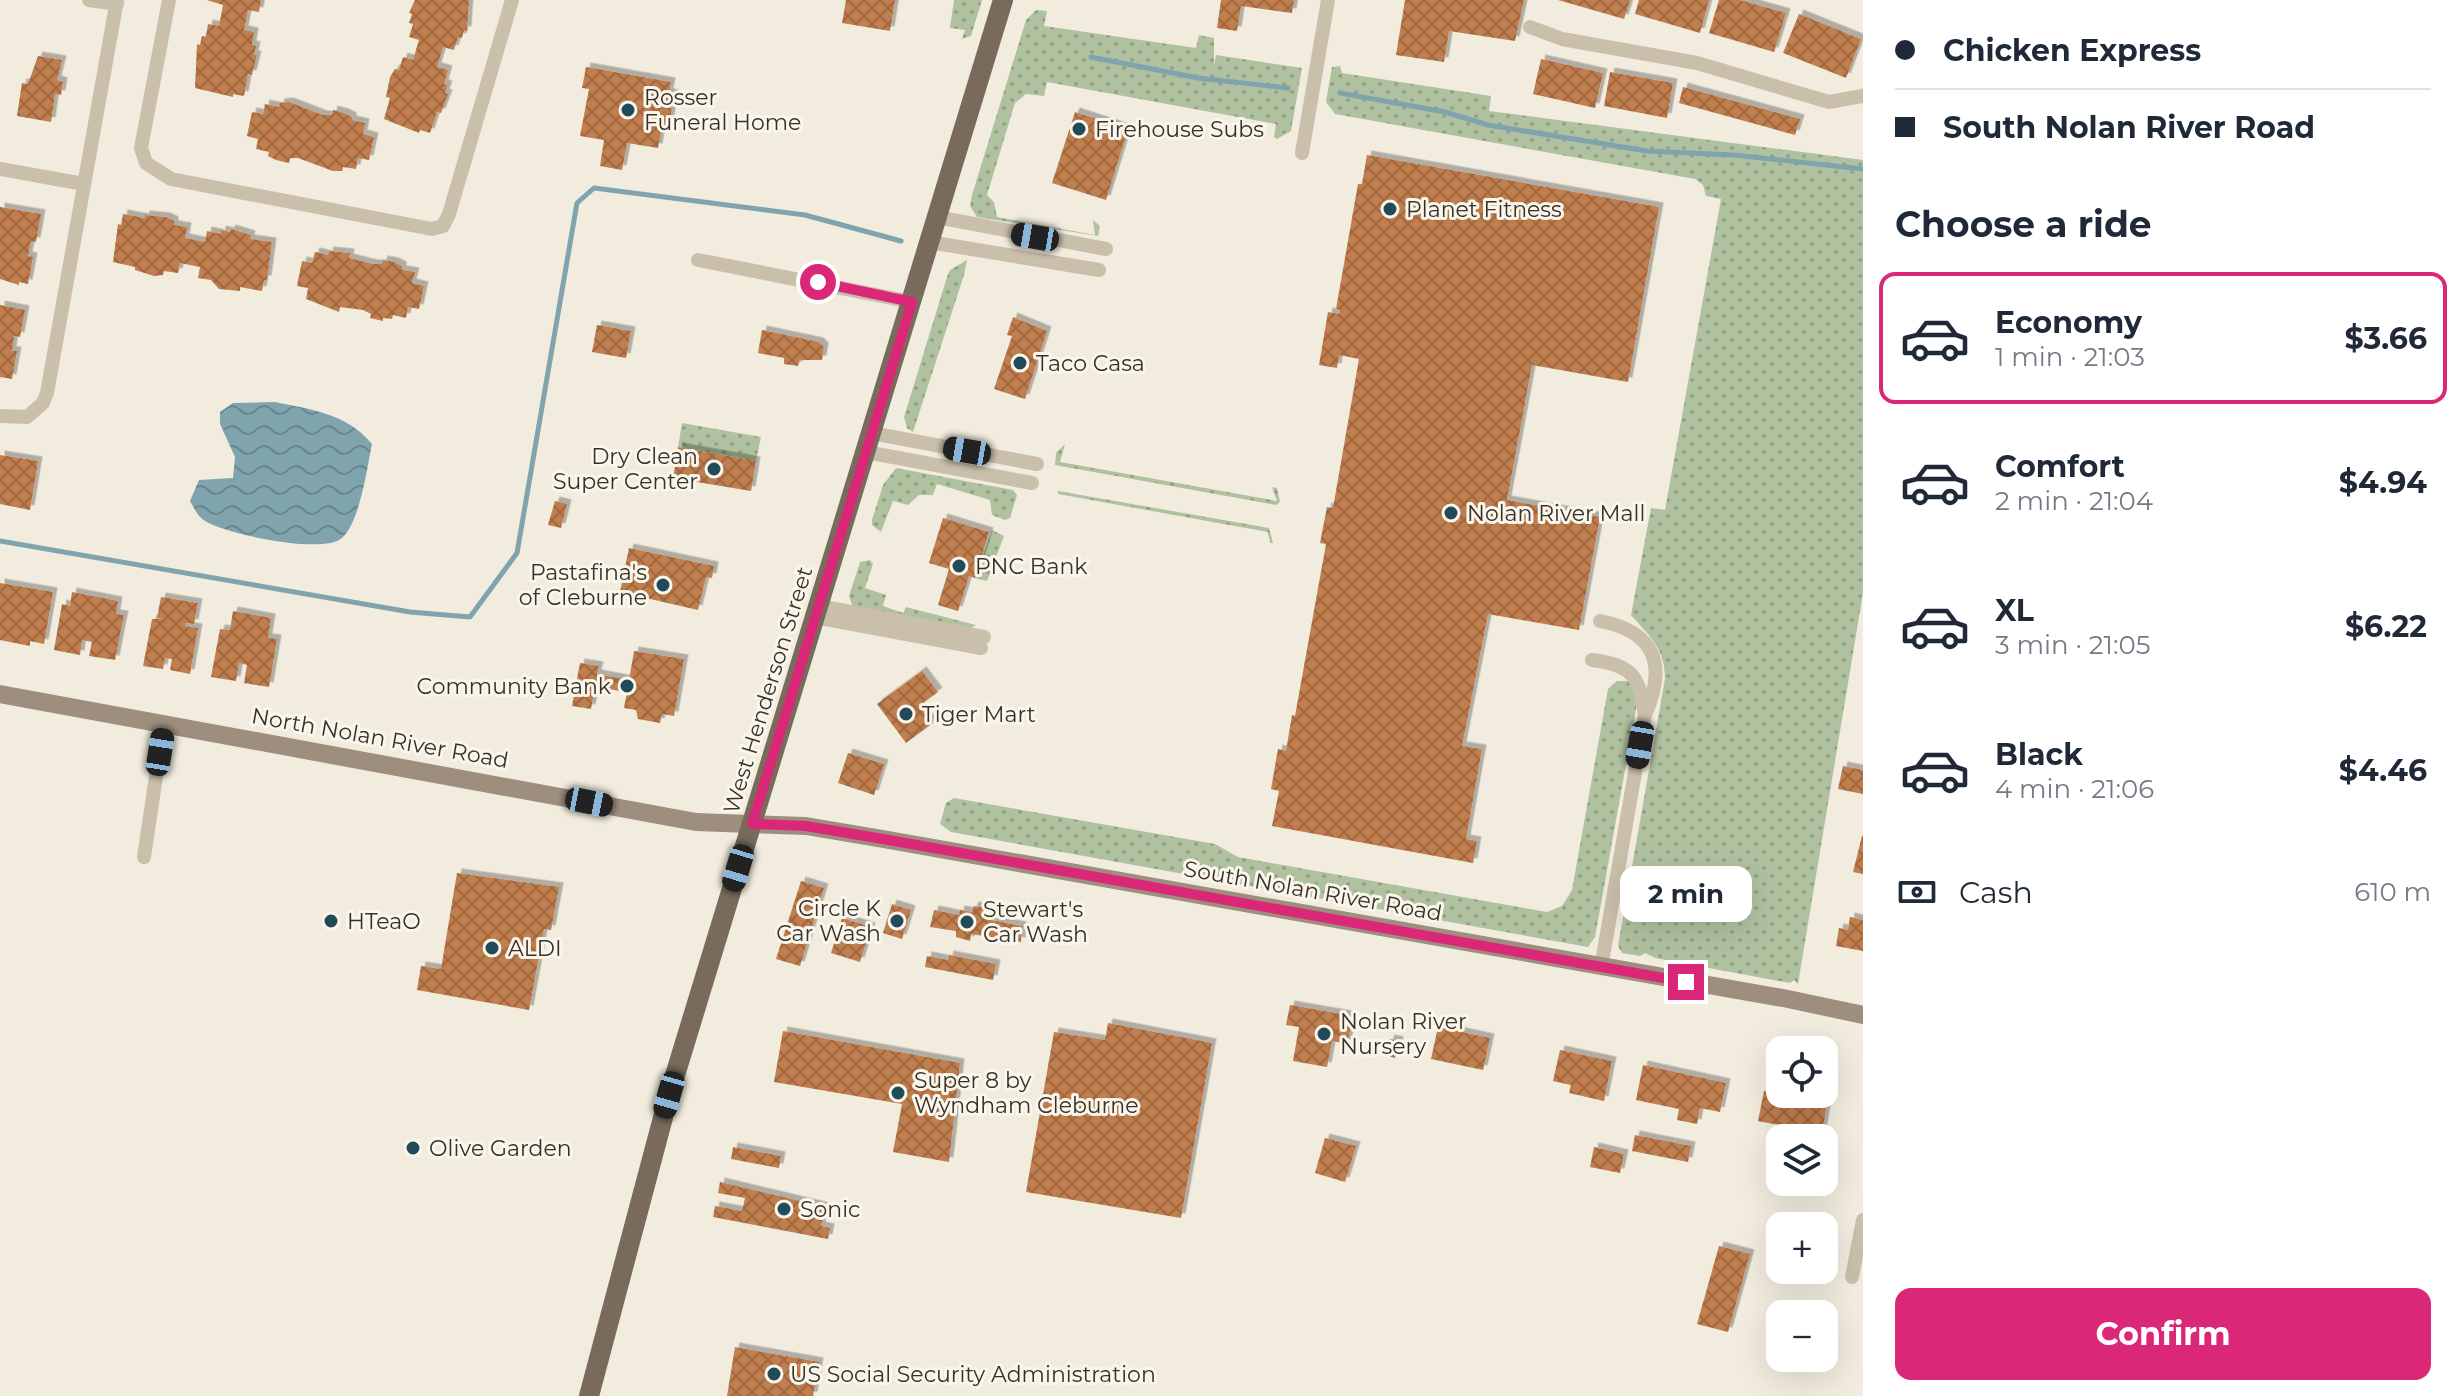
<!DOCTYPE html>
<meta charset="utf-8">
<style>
:root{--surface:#fff;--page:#f2f2f3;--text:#1f2937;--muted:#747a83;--line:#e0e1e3;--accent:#db2777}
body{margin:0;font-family:Montserrat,sans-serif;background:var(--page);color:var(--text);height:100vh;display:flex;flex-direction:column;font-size:30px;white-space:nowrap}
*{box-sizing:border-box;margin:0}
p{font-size:26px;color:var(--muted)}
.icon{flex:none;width:44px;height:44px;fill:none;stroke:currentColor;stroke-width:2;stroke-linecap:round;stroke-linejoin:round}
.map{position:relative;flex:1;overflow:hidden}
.sheet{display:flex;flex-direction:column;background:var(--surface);width:600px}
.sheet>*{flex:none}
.top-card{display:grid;align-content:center;height:176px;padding:0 32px;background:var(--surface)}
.controls{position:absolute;left:1766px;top:1036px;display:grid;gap:16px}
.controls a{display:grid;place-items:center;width:72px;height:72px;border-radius:16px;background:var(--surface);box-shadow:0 8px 32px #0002;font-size:40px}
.end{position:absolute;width:36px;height:36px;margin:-18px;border:10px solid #db2777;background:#fff;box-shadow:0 0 0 4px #fff}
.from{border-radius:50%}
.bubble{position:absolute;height:56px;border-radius:16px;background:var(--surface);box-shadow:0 8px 32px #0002;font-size:26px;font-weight:700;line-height:56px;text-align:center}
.car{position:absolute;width:24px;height:48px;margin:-24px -12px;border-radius:10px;box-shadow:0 0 6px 2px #0007;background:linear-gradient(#222 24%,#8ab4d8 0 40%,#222 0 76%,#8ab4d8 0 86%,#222 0)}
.top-card b{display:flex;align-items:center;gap:28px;height:76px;font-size:30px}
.top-card b+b{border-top:2px solid var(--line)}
.top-card i{width:20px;height:20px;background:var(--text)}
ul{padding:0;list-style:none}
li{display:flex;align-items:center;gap:24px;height:132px;margin:0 16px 12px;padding:0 16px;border:4px solid transparent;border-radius:16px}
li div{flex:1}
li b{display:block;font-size:30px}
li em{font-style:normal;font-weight:700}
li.active{border-color:var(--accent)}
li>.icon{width:72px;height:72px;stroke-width:1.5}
h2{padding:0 32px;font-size:36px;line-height:96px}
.pay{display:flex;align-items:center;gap:20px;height:88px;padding:0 32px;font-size:30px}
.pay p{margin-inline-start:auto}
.action{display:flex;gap:16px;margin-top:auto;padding:16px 32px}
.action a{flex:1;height:92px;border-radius:16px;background:var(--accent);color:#fff;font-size:32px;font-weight:700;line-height:92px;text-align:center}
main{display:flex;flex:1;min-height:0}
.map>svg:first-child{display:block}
.grass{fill:url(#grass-dots)}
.water{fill:url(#water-waves)}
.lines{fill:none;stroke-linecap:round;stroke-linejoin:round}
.stream{stroke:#7fa4ae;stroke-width:5}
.building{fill:url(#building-cross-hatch);filter:url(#shadow)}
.street{stroke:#cabfab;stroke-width:14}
.secondary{stroke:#9e8e7d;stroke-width:18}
.primary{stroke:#796b5c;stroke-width:20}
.route{stroke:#db2777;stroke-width:10}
.poi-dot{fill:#214b58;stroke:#faf6ec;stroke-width:3}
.labels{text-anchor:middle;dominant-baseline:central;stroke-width:6;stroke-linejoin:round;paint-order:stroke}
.poi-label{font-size:22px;fill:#38312a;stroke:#faf6ec;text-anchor:start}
.street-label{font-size:22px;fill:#38312a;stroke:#faf6ec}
</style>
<main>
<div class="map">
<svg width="1863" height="1396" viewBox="0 0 1863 1396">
<defs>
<pattern id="grass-dots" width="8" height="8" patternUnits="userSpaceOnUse" patternTransform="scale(2)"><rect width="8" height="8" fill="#b0c1a0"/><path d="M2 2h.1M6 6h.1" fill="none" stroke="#909d83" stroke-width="1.8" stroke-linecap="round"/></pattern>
<pattern id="water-waves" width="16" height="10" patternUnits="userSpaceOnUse" patternTransform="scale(2)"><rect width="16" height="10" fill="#7fa4ae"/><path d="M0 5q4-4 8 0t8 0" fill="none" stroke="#69868e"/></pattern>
<pattern id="building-cross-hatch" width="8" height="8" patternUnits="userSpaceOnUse" patternTransform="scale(2)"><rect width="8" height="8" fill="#c17e4e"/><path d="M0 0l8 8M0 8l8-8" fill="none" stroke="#9e6841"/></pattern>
<filter id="shadow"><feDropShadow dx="4.5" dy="-4.5" stdDeviation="0" flood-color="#0004"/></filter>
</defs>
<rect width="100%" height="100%" fill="#f2ecdf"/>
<path class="grass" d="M954 0H982L971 36 962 39 965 30 950 28Z
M1036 10 1047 11 1044 26 1196 48 1199 35 1214 38V66L1216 55 1302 68 1291 131 1277 139 1274 137 1276 124 1047 82 1044 96 1026 94 1015 103 987 195 994 202 997 217 1095 235 1093 220 1100 226 1098 236 977 217 970 206 972 195 1026 20Z
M1340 66 1342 73 1491 96 1489 111 1863 160V593L1798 984 1794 980 1790 983 1655 958 1645 953 1640 956 1622 953 1618 946 1665 679C1665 648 1650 637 1631 615L1651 508 1665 510 1721 199 1706 196 1703 185 1695 179 1335 114 1326 102 1332 67Z
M967 260 964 275 913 432 907 428 904 417 947 277 950 270Z
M682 423 761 437 756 461 678 447Z
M1065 444 1060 462 1277 501 1272 487 1277 488 1280 502 1276 505 1055 465 1056 453Z
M896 468 1013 490 1017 495 1010 518 1005 520 992 515 990 500 937 484 933 495H919L908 505 893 501 881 532 872 525V520L883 485Z
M1058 491 1269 528 1273 543H1270L1268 532 1058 494Z
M992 530 1004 536 987 581 975 578Z
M870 560 873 564 865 588 886 595 883 606 903 613 906 607 976 625 971 628 853 607 849 596 860 562Z
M1617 681H1628L1638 698 1595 937 1588 947 951 832 940 824 946 803 954 798 1215 844 1238 857 1547 912 1562 906 1572 890 1608 689Z"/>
<path class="water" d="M275 402C313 410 346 413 372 444 367 468 360 522 342 538 323 555 226 534 205 521 198 517 194 508 190 501L199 480 233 478 235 457 220 424V412L233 403Z"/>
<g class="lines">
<path class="stream" d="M1091 57 1198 78 1288 88
M1340 93 1445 112 1488 125 1647 151 1734 155 1863 169
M0 541 410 612 470 617 517 553 577 203 594 188 805 215 901 241"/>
</g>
<path class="building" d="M207 0H261L259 12 248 10 244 30 254 32 252 45 256 46 254 55H257L252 75 248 74 244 96 233 94V97L195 88 197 44 200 45 202 36 206 37 208 24 219 26 223 5Z
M415 0H469L467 31 464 30 462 38 458 37 454 50 443 47 437 67 448 70 444 84 448 85 445 93 448 94 441 113 437 112 430 133 420 130 419 133 384 119 390 98 386 97 390 77 395 69 399 70 403 57 413 60 419 40 409 37 413 24 409 23 412 14 409 13Z
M846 0H895L890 31 842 23Z
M1221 0H1294L1292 13 1241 6 1237 31 1217 28Z
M1405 0H1524L1515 41 1449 31 1444 62 1396 55Z
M1558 0H1630L1624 19Z
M1639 0H1709L1700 33 1635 14Z
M1719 0H1740L1786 13 1774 52 1709 33Z
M1799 14 1861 39 1846 78 1783 53Z
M38 56 62 60 57 80 63 82 62 88 61 95 55 94 51 122 17 116 22 83 28 84Z
M1541 59 1603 73 1595 108 1533 94Z
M586 67 671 82 669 93 674 94 669 126 662 125 658 148 627 143 622 170 600 166 604 140 580 136 589 89 582 88Z
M1610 72 1673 83 1667 118 1604 106Z
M1683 87 1800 119 1795 135 1679 103Z
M289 102 323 115H332L333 110 344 113 352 117V120L365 123 363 134 374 137 369 160 358 158 356 169 343 167 342 171H333L298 158H290L289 163 276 160 268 156 269 152 256 149 258 139 247 136 252 112 263 114 265 104 279 107 280 103Z
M1075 112 1128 129 1106 200 1052 183Z
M1367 155 1659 207 1628 382 1532 365 1507 500 1600 517 1579 630 1488 614 1462 746 1482 749 1466 839 1477 841 1473 863 1272 826 1279 791 1271 789 1278 749 1286 751 1292 715 1295 716 1326 544 1320 543 1327 507 1333 508 1359 359 1339 355 1337 368 1319 365 1328 312 1339 314 1340 310 1336 309 1358 184H1362Z
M0 207 41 214 36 242 31 241 28 256 33 257 28 284 19 282V285L0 279Z
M123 214 145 218V215L166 217 174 221V225L187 227 185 238 205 242 207 231 221 234V230L230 232 231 229 251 235 250 239 272 242 267 280H264L262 291 240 287V291L219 289 211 280 198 278 200 267 180 263 178 273 164 271 163 275 154 276 135 270V267L113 262 118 224 121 225Z
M329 251 350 253 349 258 373 264H382L383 260 394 262 402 266V270L415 272 412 283 424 286 419 309 408 307 406 318 393 315 392 319 383 318V321L370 318 371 314 363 310 340 307 339 312 306 299 308 288 297 286 302 261 312 263 315 252 328 255Z
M0 305 25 310 20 337 14 336 12 351H17L12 379 0 377Z
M1013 317 1047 331 1025 399 994 389 1012 336 1007 335Z
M597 325 631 331 626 358 592 352Z
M762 330 819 342 824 347 822 360H800L798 366 784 364V358L758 353Z
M678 447 756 461 751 491 673 478Z
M0 455 38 461 30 510 0 504Z
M555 501 567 504 561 528 548 525Z
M943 518 989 532 975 578 969 576 958 611 938 605 949 569 929 563Z
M629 548 714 566 712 578 706 577 698 610 620 592Z
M0 583 53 592 44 644 30 641V646L0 640Z
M72 592 118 601 116 614 124 615 115 660 89 656 92 642 82 640 80 655 54 650 62 604 70 606Z
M161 597 198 603 194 624 186 623 185 626 198 628 190 674 170 670 172 659 165 658 163 669 143 666 152 619H165L157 618Z
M233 611 271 618 268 638 277 639 269 687 244 683 247 665 239 663 236 681 211 677 220 629 230 630Z
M634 651 684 659 674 716 662 714 660 723 638 719 636 710 624 708 627 692 595 687 591 709 572 706 580 663 599 666 597 674 629 680Z
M922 671 938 692 919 706 933 723 906 743 877 704Z
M848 753 884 764 874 795 838 783Z
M1843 766 1863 770V794L1838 789Z
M1862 836H1863V874L1853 872Z
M457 873 559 887 551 930 544 929 529 1010 417 990 421 966 441 969Z
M801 881 824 888 800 966 776 959Z
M892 904 911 910 902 939 883 933Z
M974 906 987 908 985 919 1022 926 1021 942 971 934 970 941 956 937V931L930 927 934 910 959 915 960 910 972 912Z
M1850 917 1863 920V951L1836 946 1839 928 1848 930Z
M842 918 871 927 860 962 831 953Z
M949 955 996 964 993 980 925 967 927 956 948 960Z
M1290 1005 1353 1016 1347 1044 1332 1041 1327 1067 1293 1061 1299 1027 1286 1025Z
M1108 1023 1212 1043 1181 1218 1026 1192 1054 1032 1105 1040Z
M1438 1027 1490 1038 1483 1070 1431 1059Z
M783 1031 960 1063 949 1162 893 1152 902 1104 774 1082Z
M1390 1039 1399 1041 1395 1058 1385 1055Z
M1560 1050 1612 1061 1604 1101 1569 1093 1571 1085 1553 1081Z
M1643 1065 1726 1083 1720 1112 1700 1108 1697 1124 1677 1120 1679 1109 1636 1100Z
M1764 1091 1827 1104 1822 1133 1758 1121Z
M1635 1135 1691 1146 1688 1162 1632 1151Z
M1325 1138 1356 1146 1345 1182 1315 1173Z
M733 1147 781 1156 779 1168 731 1159Z
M1594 1147 1624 1154 1620 1173 1590 1167Z
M720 1182 825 1207 821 1226 830 1228 828 1239 713 1217 715 1206 742 1211 745 1198 718 1193Z
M1719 1246 1750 1254 1728 1332 1697 1324Z
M735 1347 819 1362 813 1396H727Z"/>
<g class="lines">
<path class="street" d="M89 0 117 4
M169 0 141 148 146 163 171 179 432 229 443 226 449 214 512 0
M1530 27 1562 39 1697 63 1829 102 1863 96
M1302 153 1328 0
M0 169 84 184
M937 217 1106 249
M929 242 1099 270
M698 260 912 302
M0 416 27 417 43 403 47 393 117 0
M871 433 1037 464
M866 452 1032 483
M819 606 984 637
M815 617 981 648
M1600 621C1656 632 1667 665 1645 715L1601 968
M1592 660C1633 665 1639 676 1645 715
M144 857 164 723
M1852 1277 1863 1220"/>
<path class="secondary" d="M0 694 696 822 806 826 883 839 1788 999 1863 1015"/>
<path class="primary" d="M589 1396 669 1095 1003 0"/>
</g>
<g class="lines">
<path class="route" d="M818 282 912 302 752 824 806 826 883 839 1686 982"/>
</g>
<g class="poi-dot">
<circle cx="628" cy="110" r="8"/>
<circle cx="1079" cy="129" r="8"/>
<circle cx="1390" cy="209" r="8"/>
<circle cx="1020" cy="363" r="8"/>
<circle cx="714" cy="469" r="8"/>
<circle cx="1451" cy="513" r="8"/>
<circle cx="959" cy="566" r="8"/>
<circle cx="663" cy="585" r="8"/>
<circle cx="627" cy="686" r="8"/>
<circle cx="906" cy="714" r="8"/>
<circle cx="331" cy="921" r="8"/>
<circle cx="897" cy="921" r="8"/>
<circle cx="967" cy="922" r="8"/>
<circle cx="492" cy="948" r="8"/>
<circle cx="1324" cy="1034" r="8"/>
<circle cx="898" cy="1093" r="8"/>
<circle cx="413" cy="1148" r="8"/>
<circle cx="784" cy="1209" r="8"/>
<circle cx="774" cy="1374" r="8"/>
</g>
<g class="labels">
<g class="poi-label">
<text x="644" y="97">Rosser<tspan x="644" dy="25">Funeral Home</tspan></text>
<text x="1095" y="129">Firehouse Subs</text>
<text x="1406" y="209">Planet Fitness</text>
<text x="1036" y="363">Taco Casa</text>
<text x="698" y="456" text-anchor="end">Dry Clean<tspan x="698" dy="25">Super Center</tspan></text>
<text x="1467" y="513">Nolan River Mall</text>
<text x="975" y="566">PNC Bank</text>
<text x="647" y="572" text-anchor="end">Pastafina's<tspan x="647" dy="25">of Cleburne</tspan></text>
<text x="611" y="686" text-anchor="end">Community Bank</text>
<text x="922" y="714">Tiger Mart</text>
<text x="881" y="908" text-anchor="end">Circle K<tspan x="881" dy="25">Car Wash</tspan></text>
<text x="983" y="909">Stewart's<tspan x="983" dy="25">Car Wash</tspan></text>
<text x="347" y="921">HTeaO</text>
<text x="508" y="948">ALDI</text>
<text x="1340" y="1021">Nolan River<tspan x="1340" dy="25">Nursery</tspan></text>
<text x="914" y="1080">Super 8 by<tspan x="914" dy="25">Wyndham Cleburne</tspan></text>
<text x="429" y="1148">Olive Garden</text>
<text x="800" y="1209">Sonic</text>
<text x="790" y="1374">US Social Security Administration</text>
</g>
<g class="street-label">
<text transform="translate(768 690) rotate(-73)">West Henderson Street</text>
<text transform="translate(380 738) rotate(10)">North Nolan River Road</text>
<text transform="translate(1313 891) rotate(10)">South Nolan River Road</text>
</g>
</g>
</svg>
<div class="controls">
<a><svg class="icon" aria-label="locate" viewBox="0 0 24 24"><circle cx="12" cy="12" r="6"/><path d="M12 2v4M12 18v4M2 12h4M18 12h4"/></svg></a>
<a><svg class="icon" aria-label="layers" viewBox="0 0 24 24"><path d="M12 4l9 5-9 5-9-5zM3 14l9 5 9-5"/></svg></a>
<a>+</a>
<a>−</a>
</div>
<i class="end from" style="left:818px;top:282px"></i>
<i class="end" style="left:1686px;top:982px"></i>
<div class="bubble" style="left:1620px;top:866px;width:132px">2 min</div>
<i class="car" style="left:1035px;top:237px;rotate:280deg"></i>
<i class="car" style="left:967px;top:451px;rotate:280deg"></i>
<i class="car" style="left:1640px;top:745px;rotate:190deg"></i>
<i class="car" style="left:160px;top:752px;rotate:9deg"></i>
<i class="car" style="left:589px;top:802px;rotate:101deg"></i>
<i class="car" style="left:738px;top:868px;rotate:197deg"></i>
<i class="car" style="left:669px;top:1095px;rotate:196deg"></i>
</div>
<section class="sheet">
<div class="top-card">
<b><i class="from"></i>Chicken Express</b>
<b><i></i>South Nolan River Road</b>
</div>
<h2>Choose a ride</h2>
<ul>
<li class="active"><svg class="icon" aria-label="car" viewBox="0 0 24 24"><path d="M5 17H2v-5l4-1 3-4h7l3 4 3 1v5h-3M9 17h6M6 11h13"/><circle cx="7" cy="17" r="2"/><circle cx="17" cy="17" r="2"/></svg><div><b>Economy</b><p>1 min · 21:03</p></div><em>$3.66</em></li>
<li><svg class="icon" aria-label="car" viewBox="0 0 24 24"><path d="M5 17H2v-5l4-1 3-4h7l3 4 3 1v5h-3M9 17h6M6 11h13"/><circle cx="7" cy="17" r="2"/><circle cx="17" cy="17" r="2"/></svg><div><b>Comfort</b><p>2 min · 21:04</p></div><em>$4.94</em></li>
<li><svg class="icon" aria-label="car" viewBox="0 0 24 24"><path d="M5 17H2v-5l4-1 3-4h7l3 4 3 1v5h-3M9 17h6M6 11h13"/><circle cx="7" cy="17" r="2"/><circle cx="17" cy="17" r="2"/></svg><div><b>XL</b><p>3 min · 21:05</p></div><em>$6.22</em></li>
<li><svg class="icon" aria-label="car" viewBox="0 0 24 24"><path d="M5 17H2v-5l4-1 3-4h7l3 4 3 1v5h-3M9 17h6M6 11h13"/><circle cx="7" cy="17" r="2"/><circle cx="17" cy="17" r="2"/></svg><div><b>Black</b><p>4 min · 21:06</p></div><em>$4.46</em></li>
</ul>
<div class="pay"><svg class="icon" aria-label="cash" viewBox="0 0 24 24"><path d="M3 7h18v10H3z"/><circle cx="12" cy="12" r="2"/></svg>Cash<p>610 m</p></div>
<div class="action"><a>Confirm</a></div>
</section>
</main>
